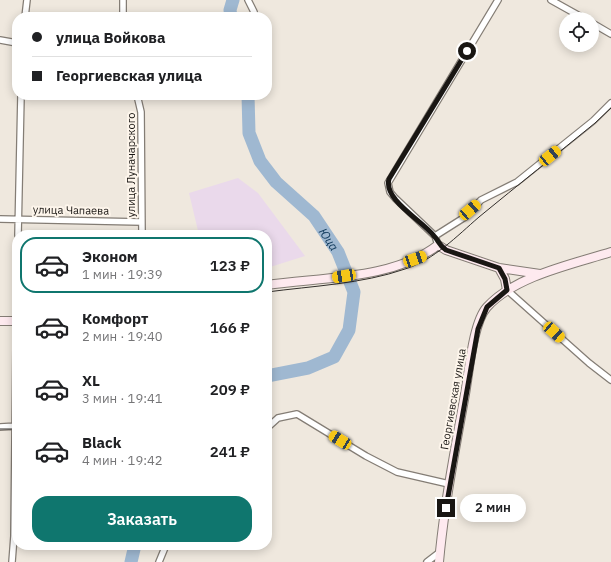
<!DOCTYPE html>
<html lang="ru">
<meta charset="utf-8">
<style>
:root{--surface:#fff;--page:#f6f6f6;--text:#202124;--muted:#757577;--line:#e0e0e0;--accent:#0f766e}
body{margin:0;font-family:"IBM Plex Sans",sans-serif;background:var(--page);color:var(--text);height:100vh;display:flex;flex-direction:column;font-size:15px;white-space:nowrap}
*{box-sizing:border-box;margin:0}
p{font-size:13px;color:var(--muted)}
.icon{flex:none;width:22px;height:22px;fill:none;stroke:currentColor;stroke-width:2;stroke-linecap:round;stroke-linejoin:round}
.map{position:relative;flex:1;overflow:hidden}
.drawer{position:absolute;left:12px;top:230px;width:260px;height:320px;display:flex;flex-direction:column;background:var(--surface);border-radius:16px;box-shadow:0 2px 10px #0003}
.drawer>*{flex:none}
.guide{position:absolute;left:12px;top:12px;width:260px;height:88px;border-radius:16px;box-shadow:0 2px 10px #0003;display:grid;align-content:center;height:88px;padding:0 20px;background:var(--surface)}
.buttons{position:absolute;left:559px;top:12px;display:grid;gap:8px}
.buttons a{display:grid;place-items:center;width:40px;height:40px;border-radius:50%;background:var(--surface);box-shadow:0 2px 10px #0003;font-size:20px}
.end{position:absolute;width:18px;height:18px;margin:-9px;border:5px solid #191613;background:#fff;box-shadow:0 0 0 2px #fff}
.from{border-radius:50%}
.bubble{position:absolute;height:28px;border-radius:14px;background:var(--surface);box-shadow:0 2px 10px #0003;font-size:13px;font-weight:600;line-height:28px;text-align:center}
.car{position:absolute;width:12px;height:24px;margin:-12px -6px;border-radius:5px;box-shadow:0 0 3px 1px #0007;background:linear-gradient(#f5c518 24%,#345 0 40%,#f5c518 0 76%,#345 0 86%,#f5c518 0)}
.guide b{display:flex;align-items:center;gap:14px;height:38px;font-size:15px}
.guide b+b{border-top:1px solid var(--line)}
.guide i{width:10px;height:10px;background:var(--text)}
ul{padding:7px 0 0;list-style:none}
li{display:flex;align-items:center;gap:12px;height:56px;margin:0 8px 6px;padding:0 12px;border:2px solid transparent;border-radius:16px}
li div{flex:1}
li b{display:block;font-size:15px}
li em{font-style:normal;font-weight:600}
li.current{border-color:var(--accent)}
li>.icon{width:36px;height:36px;stroke-width:1.5}
.button{display:flex;gap:8px;margin-top:auto;padding:8px 20px}
.button a{flex:1;height:46px;border-radius:16px;background:var(--accent);color:#fff;font-size:16px;font-weight:600;line-height:46px;text-align:center}
.map>svg:first-child{display:block}
.education{fill:#ead9eb}
.lines{fill:none;stroke-linecap:round;stroke-linejoin:round}
.river{stroke:#9fb8d1;stroke-width:13}
.street-casing{stroke:#847d75;stroke-width:8}
.secondary-casing{stroke:#847d75;stroke-width:10}
.street{stroke:#fff;stroke-width:5.5}
.secondary{stroke:#feeaef;stroke-width:8}
.tram{stroke:#322e2b;stroke-width:1}
.route{stroke:#191613;stroke-width:5}
.labels{text-anchor:middle;dominant-baseline:central;stroke-width:4;stroke-linejoin:round;paint-order:stroke}
.street-label{font-size:11px;fill:#191613;stroke:#fdf5eb}
.water-label{font-size:12px;font-style:italic;fill:#0c3658;stroke:#fdf5eb}
</style>
<div class="map">
<svg width="611" height="562" viewBox="0 0 611 562">
<rect width="100%" height="100%" fill="#efe8de"/>
<path class="education" d="M238 178 258 193 305 256 267 268V235H199L189 193Z"/>
<g class="lines">
<g class="river">
<path d="M231 17 230 10 233 0"/>
<path id="s1" d="M248 95 249 133 260 161 276 182 314 216 338 252 354 292 349 330 334 357 308 368 267 376"/>
<path d="M131 562 135 545"/>
</g>
<g class="street-casing">
<path id="street" d="M248 0 254 12
M551 0 585 19
M25 17 27 0
M123 17V0
M592 23 611 34
M0 40 17 43
M137 95 141 112 142 235
M0 219 141 222
M18 235 21 95
M435 236 465 217 481 200 517 182 593 121 611 103
M438 245 435 236 395 198 390 192 388 183 498 0
M507 290 589 363 611 380
M0 427 17 426
M267 428 278 418 297 414 366 456 397 472 449 484
M12 562 14 536 17 257
M159 562 166 545
M427 562 440 552"/>
</g>
<g class="secondary-casing">
<path id="secondary" d="M499 268 505 279 507 290
M267 285C321 277 393 280 438 245L446 250 499 268 540 274
M0 321H17
M439 562C444 506 455 450 465 394 469 372 473 322 487 307 515 276 573 264 611 252"/>
</g>
<use href="#street" class="street"/>
<use href="#secondary" class="secondary"/>
<path class="tram" d="M267 292C312 286 362 284 405 269 434 260 457 236 479 217 518 185 557 154 595 123L611 108
M0 429H17"/>
</g>
<g class="lines">
<path class="route" d="M446 508 478 329 487 307 507 290 505 279 499 268 446 250C437 243 440 242 434 236 423 221 383 200 389 179L467 51"/>
</g>
<g class="labels">
<g class="street-label">
<text transform="translate(131 165) rotate(-90)">улица Луначарского</text>
<text transform="translate(71 210) rotate(1)">улица Чапаева</text>
<text transform="translate(453 399) rotate(-80)">Георгиевская улица</text>
</g>
<g class="water-label">
<text stroke="none"><textPath href="#s1" startOffset="173">Юца</textPath></text>
</g>
</g>
</svg>
<div class="buttons">
<a><svg class="icon" aria-label="locate" viewBox="0 0 24 24"><circle cx="12" cy="12" r="6"/><path d="M12 2v4M12 18v4M2 12h4M18 12h4"/></svg></a>
</div>
<i class="end from" style="left:467px;top:51px"></i>
<i class="end" style="left:446px;top:508px"></i>
<div class="bubble" style="left:460px;top:494px;width:66px">2 мин</div>
<i class="car" style="left:550px;top:156px;rotate:51deg"></i>
<i class="car" style="left:470px;top:210px;rotate:49deg"></i>
<i class="car" style="left:415px;top:259px;rotate:71deg"></i>
<i class="car" style="left:344px;top:276px;rotate:261deg"></i>
<i class="car" style="left:554px;top:332px;rotate:132deg"></i>
<i class="car" style="left:340px;top:440px;rotate:302deg"></i>
<div class="guide">
<b><i class="from"></i>улица Войкова</b>
<b><i></i>Георгиевская улица</b>
</div>
<section class="drawer">
<ul>
<li class="current"><svg class="icon" aria-label="car" viewBox="0 0 24 24"><path d="M5 17H2v-5l4-1 3-4h7l3 4 3 1v5h-3M9 17h6M6 11h13"/><circle cx="7" cy="17" r="2"/><circle cx="17" cy="17" r="2"/></svg><div><b>Эконом</b><p>1 мин · 19:39</p></div><em>123 ₽</em></li>
<li><svg class="icon" aria-label="car" viewBox="0 0 24 24"><path d="M5 17H2v-5l4-1 3-4h7l3 4 3 1v5h-3M9 17h6M6 11h13"/><circle cx="7" cy="17" r="2"/><circle cx="17" cy="17" r="2"/></svg><div><b>Комфорт</b><p>2 мин · 19:40</p></div><em>166 ₽</em></li>
<li><svg class="icon" aria-label="car" viewBox="0 0 24 24"><path d="M5 17H2v-5l4-1 3-4h7l3 4 3 1v5h-3M9 17h6M6 11h13"/><circle cx="7" cy="17" r="2"/><circle cx="17" cy="17" r="2"/></svg><div><b>XL</b><p>3 мин · 19:41</p></div><em>209 ₽</em></li>
<li><svg class="icon" aria-label="car" viewBox="0 0 24 24"><path d="M5 17H2v-5l4-1 3-4h7l3 4 3 1v5h-3M9 17h6M6 11h13"/><circle cx="7" cy="17" r="2"/><circle cx="17" cy="17" r="2"/></svg><div><b>Black</b><p>4 мин · 19:42</p></div><em>241 ₽</em></li>
</ul>
<div class="button"><a>Заказать</a></div>
</section>
</div>
